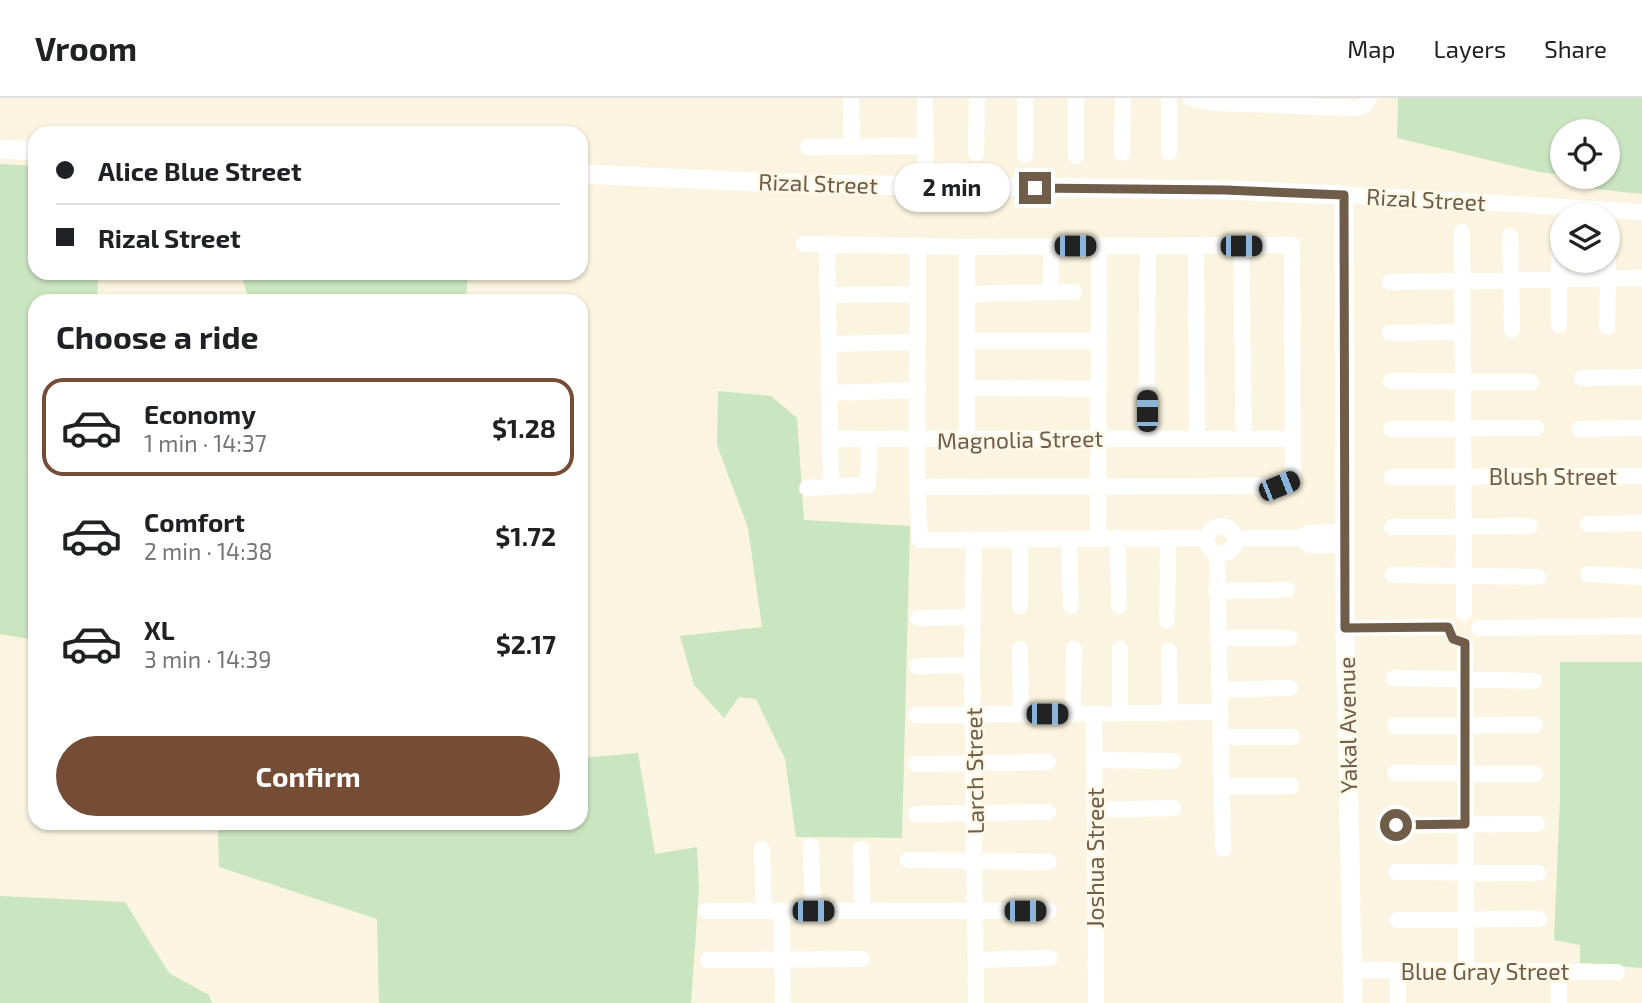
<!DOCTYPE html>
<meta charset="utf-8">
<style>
:root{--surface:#fff;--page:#f6f6f6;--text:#202124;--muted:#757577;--line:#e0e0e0;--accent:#754d36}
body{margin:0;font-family:"Exo 2",sans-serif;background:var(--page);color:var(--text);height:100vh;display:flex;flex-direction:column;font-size:26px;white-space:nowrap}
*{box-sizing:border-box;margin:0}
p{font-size:23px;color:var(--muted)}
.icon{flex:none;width:38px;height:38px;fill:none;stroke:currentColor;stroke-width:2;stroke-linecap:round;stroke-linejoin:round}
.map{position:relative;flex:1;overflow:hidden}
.panel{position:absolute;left:28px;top:196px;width:560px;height:536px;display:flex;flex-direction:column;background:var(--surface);border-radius:21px;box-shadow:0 2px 5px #0004}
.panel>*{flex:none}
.guide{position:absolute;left:28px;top:28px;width:560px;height:154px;border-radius:21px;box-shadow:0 2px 5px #0004;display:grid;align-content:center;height:154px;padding:0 28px;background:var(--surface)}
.tools{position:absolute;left:1550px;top:21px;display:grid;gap:14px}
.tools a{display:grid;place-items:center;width:70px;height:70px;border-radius:50%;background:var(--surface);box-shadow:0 2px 5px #0004;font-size:35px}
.end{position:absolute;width:32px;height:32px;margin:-16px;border:9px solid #6f5c49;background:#fff;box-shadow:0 0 0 4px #fff}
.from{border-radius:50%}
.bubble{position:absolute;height:49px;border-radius:24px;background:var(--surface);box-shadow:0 2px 5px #0004;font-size:23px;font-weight:700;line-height:49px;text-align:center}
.car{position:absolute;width:21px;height:42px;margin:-21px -10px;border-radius:9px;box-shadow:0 0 5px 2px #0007;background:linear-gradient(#222 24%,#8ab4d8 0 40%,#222 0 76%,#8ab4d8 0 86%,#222 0)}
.guide b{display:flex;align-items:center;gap:24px;height:66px;font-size:26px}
.guide b+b{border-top:2px solid var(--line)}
.guide i{width:18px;height:18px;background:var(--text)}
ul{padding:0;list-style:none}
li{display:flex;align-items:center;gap:21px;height:98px;margin:0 14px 10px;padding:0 14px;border:4px solid transparent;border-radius:21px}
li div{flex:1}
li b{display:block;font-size:26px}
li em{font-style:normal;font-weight:700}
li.current{border-color:var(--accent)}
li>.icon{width:63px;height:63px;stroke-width:1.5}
h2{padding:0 28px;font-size:32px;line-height:84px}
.cta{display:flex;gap:14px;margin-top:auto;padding:14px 28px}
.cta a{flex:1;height:80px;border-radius:42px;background:var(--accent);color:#fff;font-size:28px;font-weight:700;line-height:80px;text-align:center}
header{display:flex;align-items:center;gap:42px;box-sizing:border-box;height:98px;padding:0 35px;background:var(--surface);border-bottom:2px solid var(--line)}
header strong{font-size:33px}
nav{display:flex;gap:38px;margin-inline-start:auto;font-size:24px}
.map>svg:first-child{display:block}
.green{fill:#cae6c0}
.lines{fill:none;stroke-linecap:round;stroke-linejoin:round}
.minor{stroke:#fff;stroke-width:16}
.tertiary{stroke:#fff;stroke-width:19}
.route{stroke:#6f5c49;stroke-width:9}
.labels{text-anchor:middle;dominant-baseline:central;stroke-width:5;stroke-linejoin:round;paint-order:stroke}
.street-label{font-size:23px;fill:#6f5c49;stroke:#fef8e5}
</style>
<header>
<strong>Vroom</strong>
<nav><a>Map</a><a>Layers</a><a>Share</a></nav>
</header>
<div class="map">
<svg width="1642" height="905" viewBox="0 0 1642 905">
<rect width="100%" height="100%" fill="#faf4e0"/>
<path class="green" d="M1398 0H1642V96L1595 91 1594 80 1579 79H1608V33H1563V77L1539 74 1397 40Z
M0 66 35 68V175H98L97 203H35V542L0 536Z
M241 175H468L466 203H249Z
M718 293 771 298 797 320 804 422 910 428 902 740 796 739 785 661 756 601 739 599 724 620 694 587 680 538 762 529 748 430 717 347Z
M1560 564H1642V870L1580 865V847L1554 842 1560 700Z
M638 655 655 756 697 749 699 790 691 905H379L377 821 219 769 218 725 581 724V660Z
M0 798 125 804 169 875 209 897 212 905H0Z"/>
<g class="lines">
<path class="minor" d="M851 0 852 48
M925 0 926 88
M1025 0V57
M1169 0V54
M1191 0 1214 5 1357 10 1365 7 1369 0
M808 49 926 48
M976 55 977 0
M1122 55 1123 0
M1076 58V0
M1344 97C1444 101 1543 108 1642 114
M1462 134 1464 515
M1510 138 1512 232
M804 146 967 149 1292 147 1293 383 1279 388 917 389
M827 147 831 388
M918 148 917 389 920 442 1207 440
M1196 148 1197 340
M1241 148 1244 341
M1390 184 1642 180
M1050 194 1052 148
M967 196 1074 194
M828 197 918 196
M1559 227V142
M1607 229 1608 163
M1390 235 1463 234
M967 243H1098
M829 246 918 244
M1582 280 1642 279
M1391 283 1531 284
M967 290 1098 291
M830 295 918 292
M1391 331 1536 330
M1580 331 1642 330
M1146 340 1148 148
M831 341H1292
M967 343V149
M1392 379 1642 378
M807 390 868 387 870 341
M1588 426 1642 425
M1207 442a14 14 0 1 1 28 0a14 14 0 1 1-28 0Z
M1392 429 1530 428
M1118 440 1119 508
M1236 440H1299L1308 435 1345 434
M1299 440 1309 447H1345
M974 441 972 567 976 905
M1020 441V508
M1069 441 1071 508
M1098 441 1099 148
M1217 456 1223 751
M1588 476 1642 479
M1393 477 1538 479
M1216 493 1287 492
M918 520 972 519
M1167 522 1168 440
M1345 530 1448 529
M1479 530 1642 528
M1217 540H1290
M1465 546 1466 873
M1020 551 1021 616
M1169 553 1170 615
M917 568 972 567
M1394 580 1534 583
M1219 592 1290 590
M1120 615V551
M1073 616 1074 551
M1094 616 1096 905
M916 617 1220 614
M1395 628 1535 627
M1220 639H1292
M1094 662 1173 663
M916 666 1048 664
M1395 675 1535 676
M1222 688H1291
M1095 712 1173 710
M916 716 1048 714
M1396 727 1537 726
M811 748 813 813
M762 751 764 813
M861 751 863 813
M908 762 1049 764
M1396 774 1538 775
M706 813H1049
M782 813 783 905
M1397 822 1539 821
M708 862 862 861
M976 862 1050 860
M1353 872 1617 874
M1398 872V905
M1559 873V905"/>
<path class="tertiary" d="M0 51 35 53
M581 76 804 86 1225 92 1344 97 1345 530 1353 905"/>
</g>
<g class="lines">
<path class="route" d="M1035 90 1225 92 1344 97 1345 530 1448 529 1453 541 1465 545V726L1396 727"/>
</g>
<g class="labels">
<g class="street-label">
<text transform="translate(818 85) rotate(2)">Rizal Street</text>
<text transform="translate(1426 101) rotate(3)">Rizal Street</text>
<text transform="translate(1020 341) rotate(-1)">Magnolia Street</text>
<text x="1553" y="378">Blush Street</text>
<text transform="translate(1347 627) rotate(-91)">Yakal Avenue</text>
<text transform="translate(974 673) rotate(-91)">Larch Street</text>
<text transform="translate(1095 760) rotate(-90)">Joshua Street</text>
<text x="1485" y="873">Blue Gray Street</text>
</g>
</g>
</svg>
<div class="tools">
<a><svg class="icon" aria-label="locate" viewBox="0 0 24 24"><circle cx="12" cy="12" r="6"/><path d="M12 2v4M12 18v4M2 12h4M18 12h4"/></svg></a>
<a><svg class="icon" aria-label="layers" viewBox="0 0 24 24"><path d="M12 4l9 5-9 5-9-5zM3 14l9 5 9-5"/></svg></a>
</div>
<i class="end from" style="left:1396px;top:727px"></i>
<i class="end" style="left:1035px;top:90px"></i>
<div class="bubble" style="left:894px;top:65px;width:116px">2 min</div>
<i class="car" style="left:1075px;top:148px;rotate:90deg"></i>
<i class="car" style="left:1241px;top:148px;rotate:90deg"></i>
<i class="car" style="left:1147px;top:313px;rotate:0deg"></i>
<i class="car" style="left:1279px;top:388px;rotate:68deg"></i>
<i class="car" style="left:1047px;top:616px;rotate:90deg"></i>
<i class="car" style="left:813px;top:813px;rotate:90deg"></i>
<i class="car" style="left:1025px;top:813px;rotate:90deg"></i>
<div class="guide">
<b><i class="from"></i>Alice Blue Street</b>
<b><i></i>Rizal Street</b>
</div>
<section class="panel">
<h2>Choose a ride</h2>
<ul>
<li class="current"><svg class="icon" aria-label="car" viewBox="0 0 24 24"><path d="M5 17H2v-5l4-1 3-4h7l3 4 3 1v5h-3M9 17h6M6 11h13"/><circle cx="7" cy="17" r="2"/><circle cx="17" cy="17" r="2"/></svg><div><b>Economy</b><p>1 min · 14:37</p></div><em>$1.28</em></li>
<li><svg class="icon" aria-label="car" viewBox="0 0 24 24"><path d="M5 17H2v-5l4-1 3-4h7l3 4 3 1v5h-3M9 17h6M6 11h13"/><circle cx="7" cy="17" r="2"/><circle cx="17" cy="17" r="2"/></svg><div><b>Comfort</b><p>2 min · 14:38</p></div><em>$1.72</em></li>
<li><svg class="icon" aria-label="car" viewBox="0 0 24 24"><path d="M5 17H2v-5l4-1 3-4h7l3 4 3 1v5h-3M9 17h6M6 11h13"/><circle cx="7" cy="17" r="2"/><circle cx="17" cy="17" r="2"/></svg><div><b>XL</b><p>3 min · 14:39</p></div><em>$2.17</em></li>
</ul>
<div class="cta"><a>Confirm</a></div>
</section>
</div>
